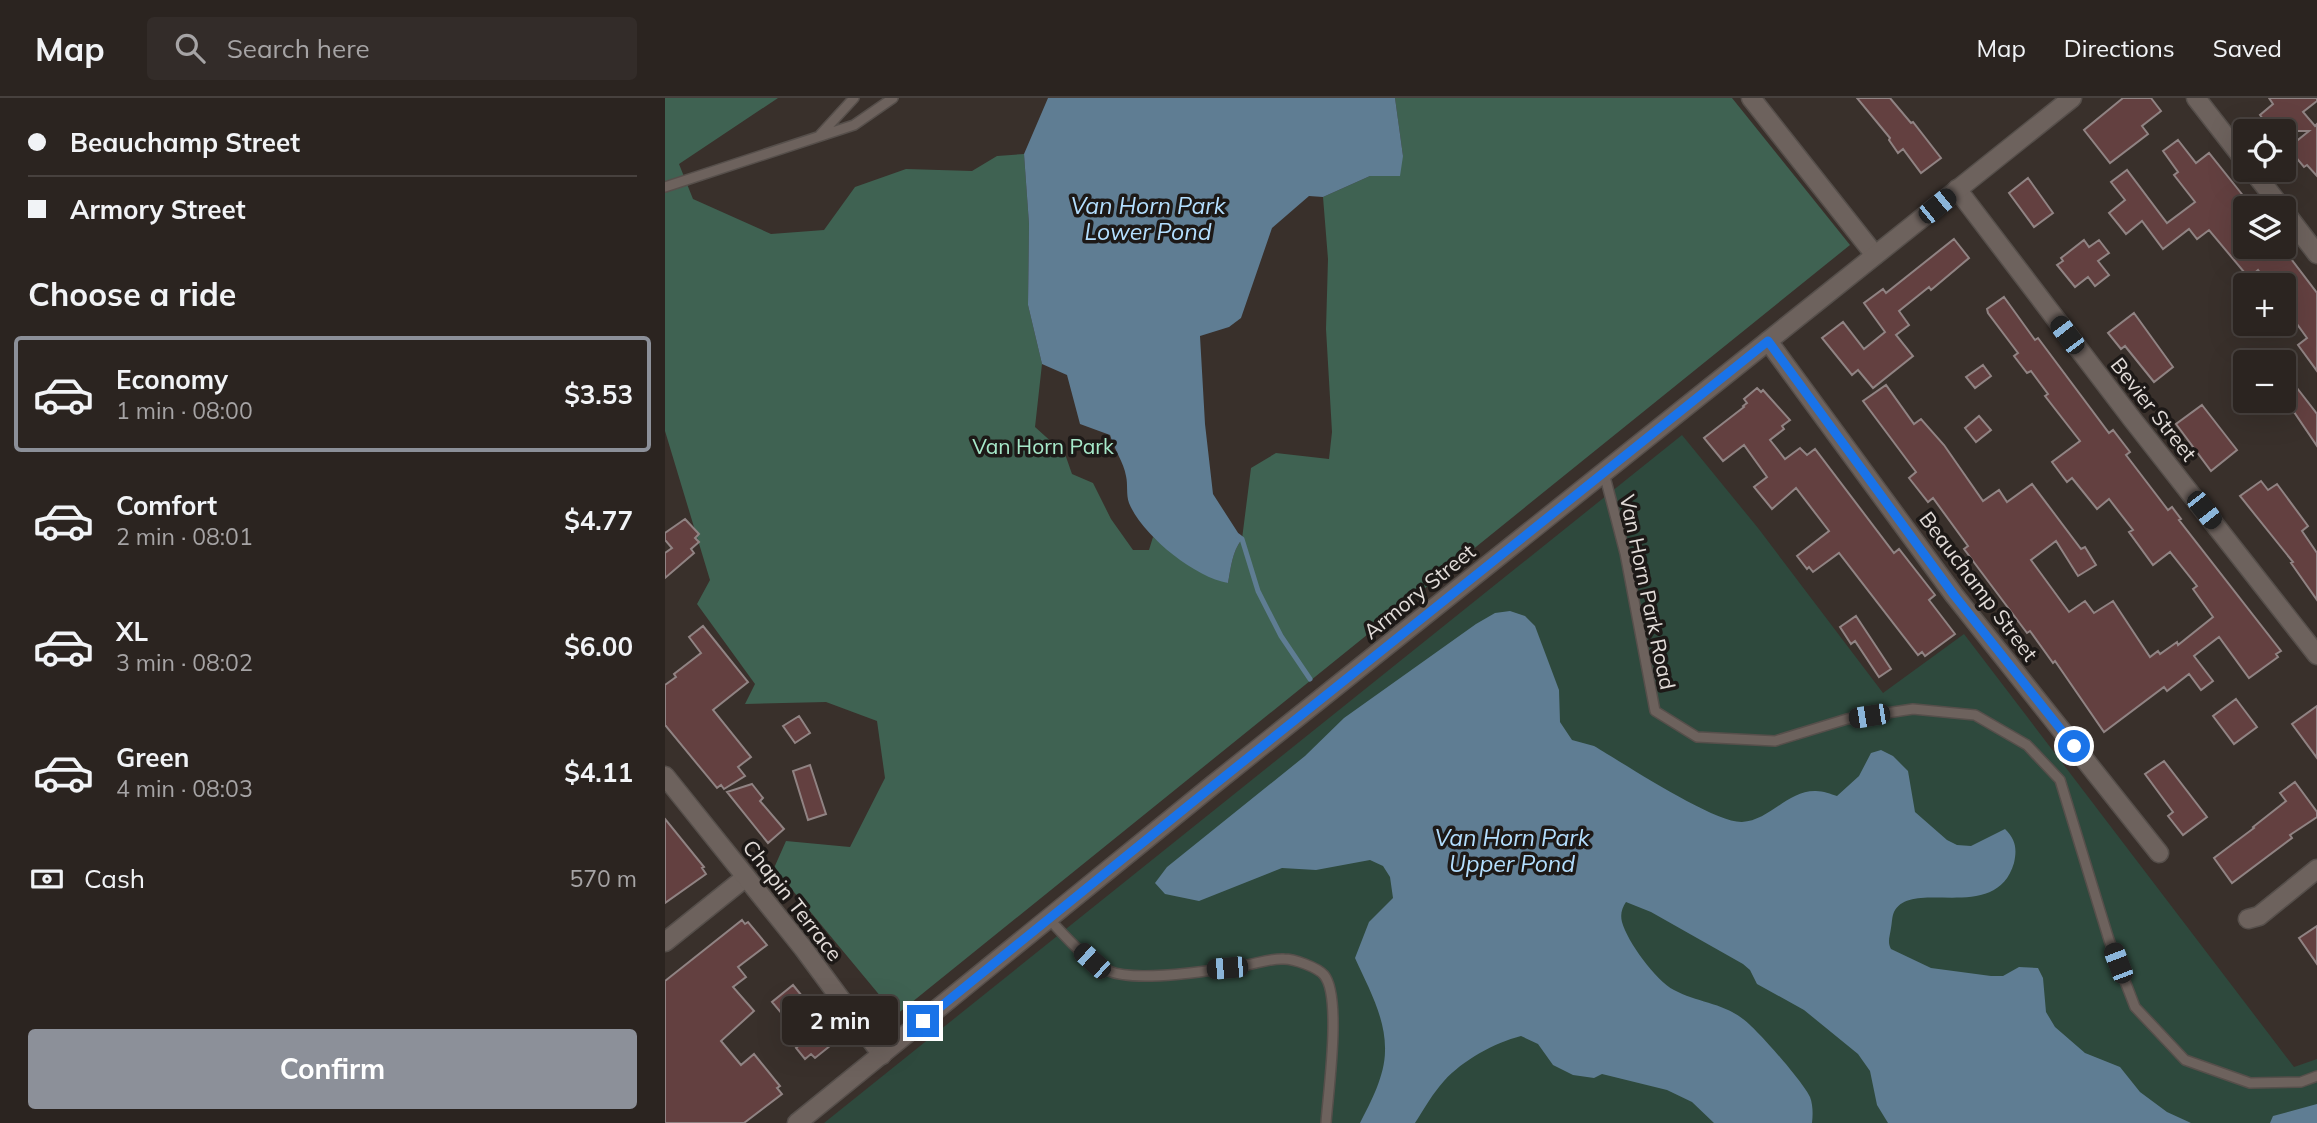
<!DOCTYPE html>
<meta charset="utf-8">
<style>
:root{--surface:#2b2420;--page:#332c29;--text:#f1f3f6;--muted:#a6a4a5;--line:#47413e;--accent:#8c9099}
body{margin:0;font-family:Mulish,sans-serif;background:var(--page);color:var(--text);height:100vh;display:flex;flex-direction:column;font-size:26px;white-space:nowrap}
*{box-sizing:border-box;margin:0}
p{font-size:23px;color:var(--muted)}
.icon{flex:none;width:38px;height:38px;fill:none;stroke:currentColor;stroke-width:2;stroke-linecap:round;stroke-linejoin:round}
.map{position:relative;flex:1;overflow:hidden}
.side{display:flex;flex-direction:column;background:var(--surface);width:665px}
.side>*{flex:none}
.banner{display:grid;align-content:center;height:154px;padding:0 28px;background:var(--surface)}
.controls{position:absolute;left:1568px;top:21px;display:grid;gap:14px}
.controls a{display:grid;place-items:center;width:63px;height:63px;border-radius:7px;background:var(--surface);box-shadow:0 7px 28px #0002,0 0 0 2px var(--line);font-size:35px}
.end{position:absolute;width:32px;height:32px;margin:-16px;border:9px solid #1a73e8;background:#fff;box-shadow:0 0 0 4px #fff}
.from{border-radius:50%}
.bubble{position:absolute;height:49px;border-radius:7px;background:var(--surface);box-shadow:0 7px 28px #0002,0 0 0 2px var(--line);font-size:23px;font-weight:700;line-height:49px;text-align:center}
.car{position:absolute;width:21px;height:42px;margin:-21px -10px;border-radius:9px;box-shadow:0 0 5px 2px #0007;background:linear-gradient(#222 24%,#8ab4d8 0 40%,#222 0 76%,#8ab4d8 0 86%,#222 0)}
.banner b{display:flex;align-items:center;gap:24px;height:66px;font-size:26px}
.banner b+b{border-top:2px solid var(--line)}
.banner i{width:18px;height:18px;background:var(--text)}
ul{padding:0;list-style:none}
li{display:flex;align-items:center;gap:21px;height:116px;margin:0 14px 10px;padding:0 14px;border:4px solid transparent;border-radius:7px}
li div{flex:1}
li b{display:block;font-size:26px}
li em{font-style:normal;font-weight:700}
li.selected{border-color:var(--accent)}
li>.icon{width:63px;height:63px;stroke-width:1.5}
h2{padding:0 28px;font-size:32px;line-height:84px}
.pay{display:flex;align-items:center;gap:18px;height:77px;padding:0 28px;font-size:26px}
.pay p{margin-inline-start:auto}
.primary-button{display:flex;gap:14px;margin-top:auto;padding:14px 28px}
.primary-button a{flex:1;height:80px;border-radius:7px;background:var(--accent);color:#fff;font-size:28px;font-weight:700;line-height:80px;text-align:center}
header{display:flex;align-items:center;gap:42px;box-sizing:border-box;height:98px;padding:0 35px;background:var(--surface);border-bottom:2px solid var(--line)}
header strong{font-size:33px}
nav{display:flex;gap:38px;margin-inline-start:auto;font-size:24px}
.search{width:490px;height:63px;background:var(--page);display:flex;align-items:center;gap:18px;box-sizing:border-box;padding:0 24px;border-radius:7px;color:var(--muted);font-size:26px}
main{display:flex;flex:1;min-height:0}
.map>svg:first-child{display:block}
.green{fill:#2e493d}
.forest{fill:#3f6252}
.water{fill:#5f7d93}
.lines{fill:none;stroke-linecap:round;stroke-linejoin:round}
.stream{stroke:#5f7d93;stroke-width:5}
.building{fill:#634040;stroke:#908383;stroke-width:2}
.service-casing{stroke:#564f4b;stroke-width:12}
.minor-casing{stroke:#564f4b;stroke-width:21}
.tertiary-casing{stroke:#564f4b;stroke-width:21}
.secondary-casing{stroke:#564f4b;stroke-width:21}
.service{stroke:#6d625d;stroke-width:9}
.minor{stroke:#6d625d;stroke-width:18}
.tertiary{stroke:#6d625d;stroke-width:18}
.secondary{stroke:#6d625d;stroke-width:18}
.route{stroke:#1a73e8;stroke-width:9}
.labels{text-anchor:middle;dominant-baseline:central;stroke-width:7;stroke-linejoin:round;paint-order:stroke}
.street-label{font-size:21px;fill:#e2dcd9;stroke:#1d1917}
.park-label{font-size:21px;fill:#a7e9ca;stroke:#1d1917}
.water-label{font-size:23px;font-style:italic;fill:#b4dfff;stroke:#1d1917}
</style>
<header>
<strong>Map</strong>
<div class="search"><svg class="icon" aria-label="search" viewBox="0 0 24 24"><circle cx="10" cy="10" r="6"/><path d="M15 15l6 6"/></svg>Search here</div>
<nav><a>Map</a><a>Directions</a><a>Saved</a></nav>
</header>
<main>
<section class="side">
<div class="banner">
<b><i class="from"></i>Beauchamp Street</b>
<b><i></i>Armory Street</b>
</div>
<h2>Choose a ride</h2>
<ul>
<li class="selected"><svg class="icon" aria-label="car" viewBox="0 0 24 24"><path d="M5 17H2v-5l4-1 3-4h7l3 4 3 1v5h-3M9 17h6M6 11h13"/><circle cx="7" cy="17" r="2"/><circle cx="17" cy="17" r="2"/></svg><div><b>Economy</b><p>1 min · 08:00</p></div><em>$3.53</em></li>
<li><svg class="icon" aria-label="car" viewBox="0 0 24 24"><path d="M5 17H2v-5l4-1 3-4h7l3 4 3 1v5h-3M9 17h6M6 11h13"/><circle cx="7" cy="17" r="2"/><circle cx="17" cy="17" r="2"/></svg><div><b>Comfort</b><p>2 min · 08:01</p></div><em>$4.77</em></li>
<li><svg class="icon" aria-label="car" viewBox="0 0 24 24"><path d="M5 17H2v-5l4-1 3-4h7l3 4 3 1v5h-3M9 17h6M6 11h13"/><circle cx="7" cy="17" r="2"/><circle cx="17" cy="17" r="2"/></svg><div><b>XL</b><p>3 min · 08:02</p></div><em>$6.00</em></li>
<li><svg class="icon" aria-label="car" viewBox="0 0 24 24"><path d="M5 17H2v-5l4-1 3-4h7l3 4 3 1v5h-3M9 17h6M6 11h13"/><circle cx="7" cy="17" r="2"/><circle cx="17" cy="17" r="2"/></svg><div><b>Green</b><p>4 min · 08:03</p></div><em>$4.11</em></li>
</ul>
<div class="pay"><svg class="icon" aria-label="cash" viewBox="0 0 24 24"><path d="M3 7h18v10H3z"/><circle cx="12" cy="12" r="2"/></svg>Cash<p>570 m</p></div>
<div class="primary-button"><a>Confirm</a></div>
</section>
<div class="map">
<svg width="1652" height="1025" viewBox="0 0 1652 1025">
<rect width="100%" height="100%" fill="#39302b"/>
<path class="green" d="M1017 337 1093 430 1218 595 1299 536 1629 969 1652 961V1025H159Z"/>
<path class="forest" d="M0 0H113L14 66 28 101 106 136 159 132 190 89 241 71 307 73 332 58 359 56 364 126 363 207 377 266 370 329 400 356 407 376 428 385 446 421 468 452H484L488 439 519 464 563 485C566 469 567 454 577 441L586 370 611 355 664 361 667 334 661 231 663 161 658 99 705 78 738 58 730 0H1067L1185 147 231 917 109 770 121 743 185 749 220 680 212 623 161 604 80 606 90 586 32 506 45 482 0 333Z"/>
<path class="water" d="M383 0H730L738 58 735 78H705L658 99 644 98 607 130 576 220 564 229 535 238 540 326 548 396 577 441C567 454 566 469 563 485 529 479 477 437 464 405 461 397 463 386 461 378 459 365 449 351 445 337L415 326 402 277 377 266 363 207 364 126 359 56Z
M845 513 860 518 870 528 894 592 895 624 907 642 929 648C958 665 1049 725 1077 724 1104 723 1123 692 1151 693 1158 693 1166 696 1172 698L1194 678 1206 655 1216 652 1228 658 1243 673 1250 714 1282 742 1292 747 1306 748 1340 731C1351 742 1352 751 1349 765 1331 827 1246 779 1229 814 1227 818 1227 825 1226 830 1225 838 1222 844 1226 851L1266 870 1326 878H1338L1354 869 1373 870 1378 880 1381 914 1390 929 1420 955 1455 969 1475 994 1502 1014 1526 1025H1223L1212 1007 1205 973 1193 956 1139 912 1092 886 1085 872 1078 866 986 814 961 804C957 810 955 816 957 824 962 843 991 883 1009 892 1031 904 1058 905 1078 921 1091 930 1139 985 1145 999 1148 1007 1148 1016 1147 1025H1049L1027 1004 1002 992 937 976 929 980 908 977 888 967 873 946 856 938C829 945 798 962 779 983 768 995 759 1011 750 1025H695C706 1004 720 977 720 953 721 920 703 889 690 860L704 824 728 800 725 779 718 768 705 762 651 772 617 770 534 803 500 796 490 785 502 769 640 658 679 620 811 526 830 515Z
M1652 1006V1025H1605L1608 1018Z"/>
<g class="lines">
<path class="stream" d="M573 438 577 441 593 493 616 538 645 581"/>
</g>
<path class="building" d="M1192 0H1225L1246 25 1248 24 1276 60 1256 75 1238 51 1233 55 1224 42 1225 40Z
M1458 0H1486L1496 13 1477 28 1483 36 1445 65 1419 32Z
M1604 0H1652V3L1638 14 1650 28 1652 26V78L1642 67 1639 69 1623 50 1644 33H1607L1595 17 1608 6Z
M1513 42 1531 65 1544 55 1580 100V149H1617L1652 195V273L1633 247 1642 240 1619 208V187H1604L1593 172 1584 180 1544 132 1532 141 1524 131 1498 151 1477 123 1461 136 1444 115 1460 102 1446 84 1462 72 1502 125 1530 104 1509 77 1513 74 1498 53Z
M1363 80 1388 115 1369 129 1344 95Z
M1289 141 1304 160 1266 192 1264 189 1234 213 1244 227 1231 237 1248 258 1208 290 1193 272 1187 277 1157 240 1178 224 1199 251 1220 234 1199 205 1218 191 1221 195Z
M1419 142 1424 149 1434 142 1444 155 1433 163 1444 177 1430 188 1423 179 1410 189 1392 167 1398 163 1396 160Z
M1339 199 1370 242 1373 240 1444 335 1448 332 1465 354 1461 357 1503 412 1507 409 1516 421 1514 422 1616 553 1611 556 1613 559 1584 580 1554 539 1529 558 1548 583 1536 592 1524 576 1502 593 1499 589 1439 634 1390 563 1388 565 1365 533 1362 535 1299 451 1303 448 1268 400 1263 404 1244 380 1251 374 1198 303 1221 287 1249 326 1256 321 1279 347 1318 403 1334 392 1342 404 1367 386 1416 451 1420 449 1431 467 1413 478 1391 443 1366 462 1404 514 1420 503 1429 515 1448 503 1485 559 1493 553 1495 556 1512 544 1513 547 1548 519 1528 491 1532 488 1505 454 1488 467 1464 434 1468 432 1444 401 1432 411 1407 380 1402 384 1387 364 1415 343 1380 298 1383 296 1366 273 1362 275 1349 258 1353 255 1323 215 1322 211Z
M1469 215 1508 269 1489 284 1460 248 1456 251 1443 235Z
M1318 267 1326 278 1310 290 1301 279Z
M1092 290 1096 294 1098 292 1125 322 1117 328 1119 331 1105 342 1120 361 1135 350 1142 357 1150 351 1229 455 1234 451 1270 497 1264 502 1290 536 1260 558 1257 554 1253 557 1174 455 1148 474 1144 469 1142 471 1132 458 1164 433 1131 390 1107 411 1089 389 1102 379 1079 347 1058 363 1039 340 1079 309 1078 308 1082 305 1079 301Z
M1632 290 1652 316V348L1629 314 1626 315 1617 303Z
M1537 307 1572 352 1546 373 1511 326Z
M1314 318 1326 332 1311 344 1300 330Z
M1596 383 1603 392 1612 386 1643 428 1637 433 1652 455V502L1626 465 1628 464 1575 398Z
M20 421 34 436 30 440 34 444 26 451 29 455 0 480V455L7 450 0 442V435Z
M1191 518 1226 571 1214 579 1190 543 1186 546 1175 529Z
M38 528 83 584 48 612 86 659 73 669 80 678 59 691 56 687 52 690 0 627V587L11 579 9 576 36 555 24 539Z
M1571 601 1592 629 1569 646 1548 618Z
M1652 608V660L1627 626Z
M134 618 145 635 130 645 118 628Z
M1499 663 1542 719 1518 737 1503 718 1508 714 1480 676Z
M145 667 161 716 143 722 128 673Z
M1630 684 1652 714V719L1625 737 1627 740 1567 785 1549 760 1589 730 1588 729 1621 703 1615 695Z
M87 686 98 700 95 703 119 731 103 745 62 694Z
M0 721 39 769 37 770 41 776 0 805Z
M77 822 80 826 83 824 102 847 73 869 81 879 68 889 89 913 56 943 76 967 89 956 115 988 112 990 117 996 79 1025H0V883Z
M1652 828V866L1634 840Z
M128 887 141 903 147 898 163 916 159 919 176 939 150 960 146 956 140 961 131 950 137 945 131 938 134 936 107 904Z"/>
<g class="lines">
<g class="service-casing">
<path id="service" d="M155 37 189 0
M0 89 189 27 228 0
M939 375 960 455 990 613 1032 639 1110 643 1182 621 1248 611 1310 617 1362 647 1395 682 1444 842 1470 909 1520 962 1585 985 1636 984 1652 978
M383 820C401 839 420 862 444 873 471 885 551 872 582 867 593 865 608 860 619 861 629 861 652 869 659 877 677 898 663 995 661 1025"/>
</g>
<g class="minor-casing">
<path id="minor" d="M1086 0 1210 157
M1531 0 1580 63
M1587 72 1617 110
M1292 91 1467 321 1652 557
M1619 113 1652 156
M1103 243 1289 497 1494 755
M1583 821 1594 818 1652 771
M0 844 81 779"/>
</g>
<g class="tertiary-casing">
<path id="tertiary" d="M0 678 138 850 217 957"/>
</g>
<g class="secondary-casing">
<path id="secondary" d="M132 1025 549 686 1407 0"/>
</g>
<use href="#service" class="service"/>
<use href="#minor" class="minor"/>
<use href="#tertiary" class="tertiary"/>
<use href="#secondary" class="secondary"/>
</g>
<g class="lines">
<path class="route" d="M258 923 529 703 1103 243 1289 497 1409 648"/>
</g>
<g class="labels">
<g class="street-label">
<text transform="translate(1489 311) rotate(52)">Bevier Street</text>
<text transform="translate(1314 488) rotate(53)">Beauchamp Street</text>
<text transform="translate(754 493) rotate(-39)">Armory Street</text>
<text transform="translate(983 494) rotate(78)">Van Horn Park Road</text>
<text transform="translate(128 802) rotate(52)">Chapin Terrace</text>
</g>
<g class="park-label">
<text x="378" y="348">Van Horn Park</text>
</g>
<g class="water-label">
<text x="483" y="107">Van Horn Park<tspan x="483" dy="26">Lower Pond</tspan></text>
<text x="847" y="739">Van Horn Park<tspan x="847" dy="26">Upper Pond</tspan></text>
</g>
</g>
</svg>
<div class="controls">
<a><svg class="icon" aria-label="locate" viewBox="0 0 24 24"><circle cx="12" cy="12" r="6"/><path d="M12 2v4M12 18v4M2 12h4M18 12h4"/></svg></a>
<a><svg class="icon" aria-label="layers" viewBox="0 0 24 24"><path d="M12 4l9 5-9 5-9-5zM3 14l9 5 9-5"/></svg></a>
<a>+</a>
<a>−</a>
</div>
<i class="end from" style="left:1409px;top:648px"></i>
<i class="end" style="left:258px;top:923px"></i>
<div class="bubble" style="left:117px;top:898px;width:116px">2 min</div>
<i class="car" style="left:1272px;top:108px;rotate:51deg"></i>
<i class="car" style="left:1402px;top:237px;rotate:323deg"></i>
<i class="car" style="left:1539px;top:412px;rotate:142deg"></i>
<i class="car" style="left:1204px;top:618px;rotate:261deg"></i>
<i class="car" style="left:427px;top:863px;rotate:312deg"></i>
<i class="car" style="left:1453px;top:865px;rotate:339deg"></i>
<i class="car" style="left:562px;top:870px;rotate:265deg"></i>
</div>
</main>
